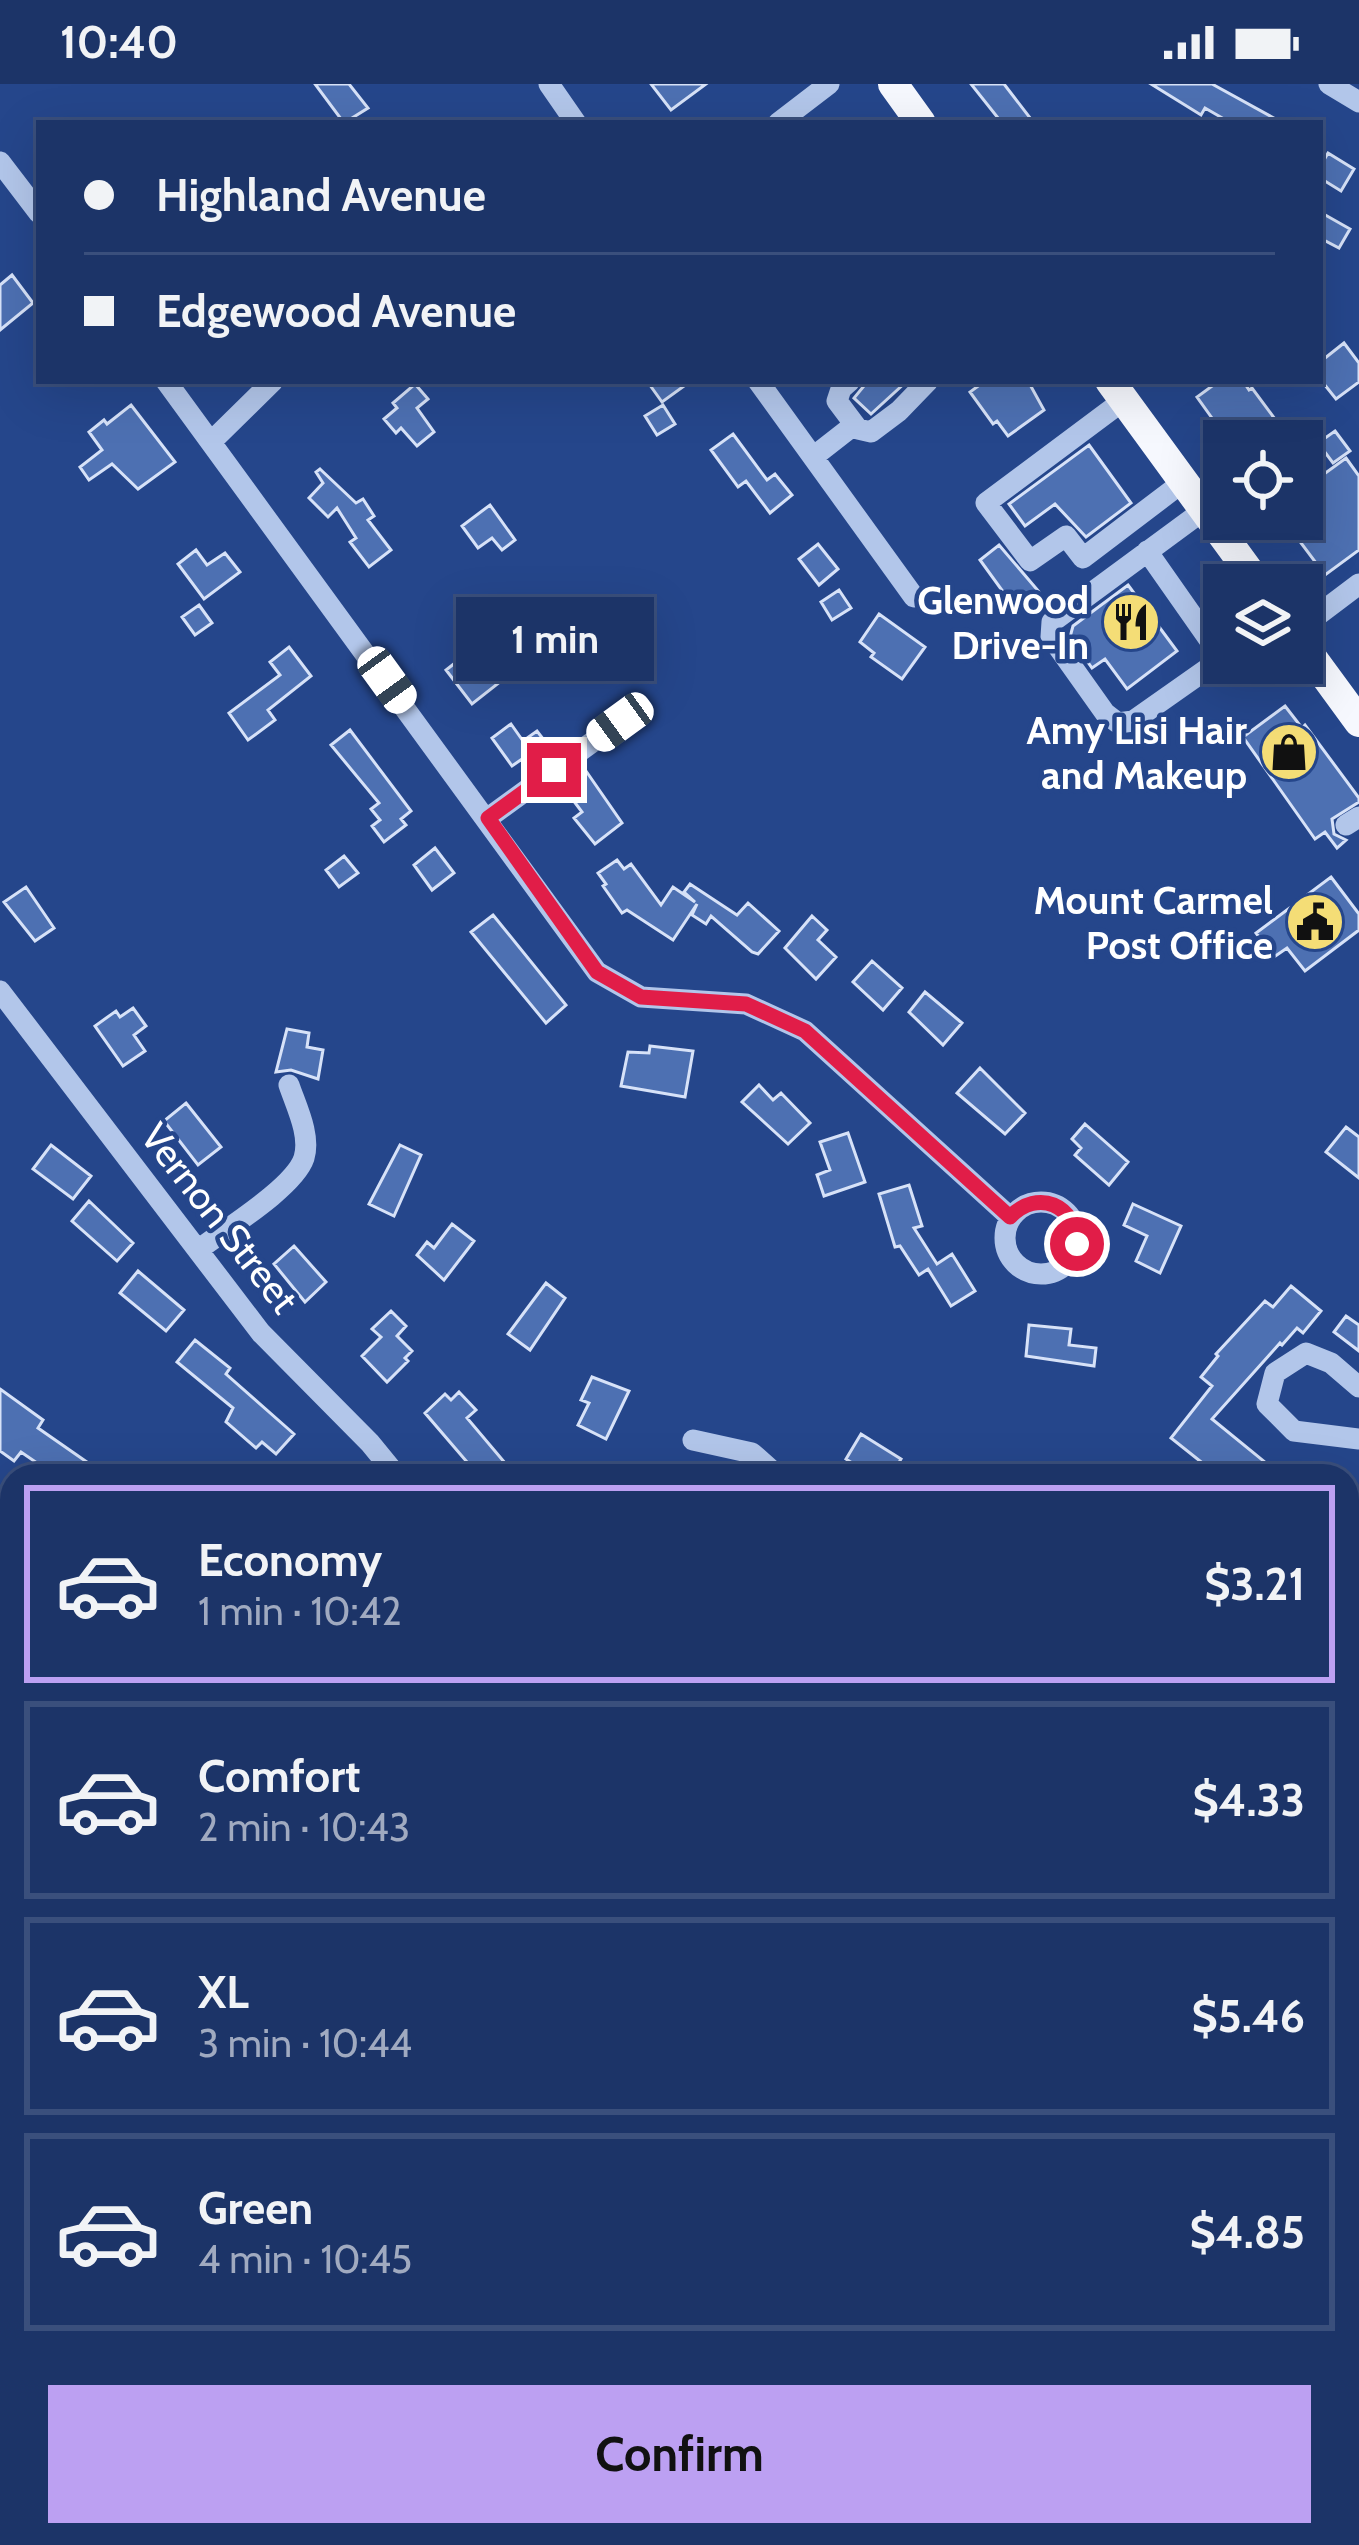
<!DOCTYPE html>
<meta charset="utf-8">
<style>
:root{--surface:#1c3468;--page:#293f71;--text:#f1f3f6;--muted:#a0aac0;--line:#3a4f7c;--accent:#bca0f2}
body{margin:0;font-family:Cabin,sans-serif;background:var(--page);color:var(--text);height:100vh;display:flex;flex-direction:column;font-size:45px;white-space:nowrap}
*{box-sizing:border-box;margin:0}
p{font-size:39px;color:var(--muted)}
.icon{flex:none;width:66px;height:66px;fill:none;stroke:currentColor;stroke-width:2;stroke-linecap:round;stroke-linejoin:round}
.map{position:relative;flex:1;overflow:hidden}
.sheet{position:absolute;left:0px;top:1380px;width:1359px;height:1083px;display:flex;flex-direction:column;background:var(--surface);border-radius:36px 36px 0 0;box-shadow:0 12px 48px #0002,0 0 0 3px var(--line)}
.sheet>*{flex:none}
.guide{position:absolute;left:36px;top:36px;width:1287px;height:264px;border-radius:0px;box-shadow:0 12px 48px #0002,0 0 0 3px var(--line);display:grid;align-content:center;height:264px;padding:0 48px;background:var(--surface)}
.buttons{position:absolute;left:1203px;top:336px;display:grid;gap:24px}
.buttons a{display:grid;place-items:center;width:120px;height:120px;border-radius:0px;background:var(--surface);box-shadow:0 12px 48px #0002,0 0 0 3px var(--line);font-size:60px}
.end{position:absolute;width:54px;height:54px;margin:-27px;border:15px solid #e11d48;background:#fff;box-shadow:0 0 0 6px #fff}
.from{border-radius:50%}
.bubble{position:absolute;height:84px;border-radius:0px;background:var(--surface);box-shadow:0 12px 48px #0002,0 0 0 3px var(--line);font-size:39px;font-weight:700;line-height:84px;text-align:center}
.car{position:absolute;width:36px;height:72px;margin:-36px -18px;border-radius:15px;box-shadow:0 0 9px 3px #0007;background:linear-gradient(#fff 24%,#345 0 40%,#fff 0 76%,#345 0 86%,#fff 0)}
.guide b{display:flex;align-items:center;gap:42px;height:114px;font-size:45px}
.guide b+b{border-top:3px solid var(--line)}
.guide i{width:30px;height:30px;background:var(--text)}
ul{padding:21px 0 0;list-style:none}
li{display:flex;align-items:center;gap:36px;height:198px;margin:0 24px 18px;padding:0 24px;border:6px solid var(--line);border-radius:0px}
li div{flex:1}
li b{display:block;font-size:45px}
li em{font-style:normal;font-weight:700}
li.current{border-color:var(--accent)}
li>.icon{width:108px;height:108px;stroke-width:1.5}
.button{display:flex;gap:24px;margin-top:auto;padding:24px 48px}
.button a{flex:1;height:138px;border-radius:0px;background:var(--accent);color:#111;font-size:48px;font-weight:700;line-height:138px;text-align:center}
.status{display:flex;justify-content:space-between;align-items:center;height:84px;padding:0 60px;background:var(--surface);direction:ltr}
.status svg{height:33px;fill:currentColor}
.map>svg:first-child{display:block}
.building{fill:#4d70b2;stroke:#d7e2f8;stroke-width:3}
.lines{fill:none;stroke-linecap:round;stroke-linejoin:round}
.minor{stroke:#b2c6ea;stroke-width:21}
.major{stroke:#f6f8fe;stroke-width:30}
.route{stroke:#e11d48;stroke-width:15}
.labels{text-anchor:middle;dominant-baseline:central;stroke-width:9;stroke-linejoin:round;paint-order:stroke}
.poi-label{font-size:39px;font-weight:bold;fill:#fff;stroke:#25468b;text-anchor:end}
.street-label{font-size:39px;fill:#fff;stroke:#25468b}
</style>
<div class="status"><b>10:40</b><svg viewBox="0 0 49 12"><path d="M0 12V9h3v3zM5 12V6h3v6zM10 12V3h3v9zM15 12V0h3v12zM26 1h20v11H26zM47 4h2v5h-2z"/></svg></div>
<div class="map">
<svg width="1359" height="2461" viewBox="0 0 1359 2461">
<rect width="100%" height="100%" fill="#25468b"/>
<path class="building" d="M315 0H349L368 24 344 39Z
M651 0H706L671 26Z
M971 0H1004L1034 39H1002Z
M1151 0H1212L1283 39H1231L1205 24 1201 31Z
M1328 69 1354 85 1341 107 1320 94V83Z
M1320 128 1350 145 1339 164 1320 154Z
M12 191 33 219 0 246V201Z
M1344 259 1359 279V298L1336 315 1320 295V278Z
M647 297H691L662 318Z
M868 297H907L871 330 854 314Z
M985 297H1028L1044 326 1008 352 997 337 993 340 970 308Z
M1219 297H1243L1249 306 1252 304 1286 350 1276 357H1241L1226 335 1217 341 1197 313Z
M415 300 428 315 417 324 434 348 417 362 401 344 396 349 384 335 397 324 393 319Z
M131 321 175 378 138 405 112 380 89 396 80 383 102 366 89 348 104 336 107 340Z
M663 321 675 340 657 351 645 332Z
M1335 347 1350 367 1333 379 1318 359Z
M733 350 767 396 775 390 792 411 770 429 746 397 738 403 711 366Z
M1089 361 1131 419 1086 453 1055 420 1025 442 1009 420Z
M1346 374 1359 392V466L1325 491 1283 435H1302V406Z
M320 385 356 419 363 415 374 432 368 436 391 466 369 483 350 458 356 454 337 424 328 433 309 414 323 399 316 388Z
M490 421 515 456 502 466 492 454 478 464 462 442Z
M818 460 838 485 819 501 799 475Z
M999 461 1040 509 1017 527 980 476Z
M196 466 207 481 225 469 240 488 204 515 178 480Z
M1128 501 1177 567 1127 605 1105 575 1092 584 1070 553 1073 542Z
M839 506 851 524 832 536 821 518Z
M199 521 212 539 195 551 182 533Z
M879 530 925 563 902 595 871 573 874 569 860 558Z
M289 563 311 592 268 626 275 636 248 656 229 629 280 591 270 578Z
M469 568 480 583 491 574 505 594 472 620 446 586Z
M1285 622 1302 644 1305 641 1359 714V718L1332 735 1334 750 1346 756 1337 764 1325 748 1315 755 1243 653Z
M511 640 523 657 537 647 547 660 543 663 549 671 530 685 522 675 512 682 492 654Z
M350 646 411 727 401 735 406 741 384 758 372 742 380 736 371 725 379 719 331 661Z
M586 687 622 739 595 760 574 734 582 728 564 704Z
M435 764 454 789 432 806 414 781Z
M344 772 358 789 339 803 326 786Z
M617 776 624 785 631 780 661 821 673 803 695 818 684 808 690 800 737 831 748 819 779 847 758 870 752 868 711 832 706 840 692 831 697 820 673 856 627 826 622 829 603 802 606 800 598 789Z
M1331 793 1359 830V846L1305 887 1287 864 1274 873 1256 849Z
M26 803 54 844 35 857 4 818Z
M493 831 566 921 546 939 471 848Z
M812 832 827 846 818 856 836 873 816 895 785 864Z
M872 877 902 904 883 926 853 898Z
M925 908 962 939 943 961 909 928Z
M133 924 146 942 134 951 145 967 123 982 95 942 116 927 120 933Z
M287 945 309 949 307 963 323 966 318 995 291 986 276 988Z
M650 962 693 967 685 1013 621 1002 628 968 649 969Z
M980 984 1025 1029 1005 1050 957 1009Z
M759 1001 773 1016 781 1009 810 1039 788 1060 742 1018Z
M186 1019 221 1063 198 1081 164 1037Z
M1085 1040 1128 1078 1109 1101 1075 1071 1081 1064 1072 1055Z
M1346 1043 1359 1053V1094L1326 1068Z
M848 1049 865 1098 824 1112 817 1091 830 1086 820 1058Z
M51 1061 91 1092 73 1115 33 1085Z
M400 1061 421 1071 394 1132 369 1120Z
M909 1101 922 1142 914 1144 937 1180 952 1170 975 1207 951 1222 928 1185 919 1191 900 1162 895 1163 879 1110Z
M89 1117 133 1159 117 1177 72 1137Z
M1133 1120 1181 1142 1160 1189 1136 1177 1147 1152 1124 1141Z
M452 1140 474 1157 444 1196 417 1171 427 1158 434 1164Z
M294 1162 326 1198 305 1218 274 1180Z
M138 1187 184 1226 166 1247 120 1209Z
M546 1199 565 1214 530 1266 508 1250Z
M1291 1202 1321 1227 1303 1249 1297 1244 1282 1261 1280 1259 1212 1335 1282 1392H1227L1218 1384 1215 1389 1171 1354 1212 1302 1201 1293 1218 1272 1216 1270 1265 1217 1273 1223Z
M391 1227 406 1242 397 1252 412 1267 405 1274 408 1277 387 1298 362 1272 381 1253 372 1245Z
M1346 1232 1359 1241V1267L1334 1248Z
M1029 1241 1071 1245 1069 1261 1096 1264 1094 1282 1026 1272Z
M195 1256 230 1284 226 1290 294 1350 276 1370 262 1358 256 1364 226 1338 233 1324 177 1278Z
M592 1293 629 1307 606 1355 578 1341 589 1319 581 1316Z
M0 1305 43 1336 38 1344 107 1392H56L21 1368 14 1377 0 1367Z
M459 1308 476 1326 467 1334 516 1392H479L425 1329 445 1310 451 1316Z
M861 1350 901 1375 891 1392H872L846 1375Z"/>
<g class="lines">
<path class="minor" d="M549 0 576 39
M1329 0 1359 18
M778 39 829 0
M0 78 39 129
M166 297 597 888 641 913 746 920 805 947 1010 1133
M758 297 914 513
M850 297 841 305 837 317 858 345 871 348 899 327 928 297
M1124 316 986 419 1030 477 1066 452 1083 474 1183 398
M212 357 273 297
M813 373 854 341
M1204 426 1052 538 1051 553 1105 629 1118 639 1133 637 1224 573
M1147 467 1222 574
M1302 543 1359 500
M488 734 620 638
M1346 741 1359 733
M0 907 261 1249 370 1359 397 1392
M1005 1154a36 36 0 1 1 72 0a36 36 0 1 1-72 0Z
M198 1166C224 1146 294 1104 304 1074 311 1051 296 1022 289 1001
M1359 1303 1331 1279 1306 1269 1275 1289 1267 1320 1294 1347 1359 1355
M693 1356 752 1369 778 1392
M0 1430 12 1438
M1347 1695 1359 1703
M1347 1747 1359 1731
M0 1831 12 1836
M1347 2307 1353 2270 1359 2259
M504 2451 516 2461
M1005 2451 1018 2461
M51 2461 52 2451
M1277 2461 1285 2451"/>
<path class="major" d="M893 0 921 39
M1110 297 1259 501
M1302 560 1359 638"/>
</g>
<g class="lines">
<path class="route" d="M554 686 488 734 597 888 641 913 746 920 805 947 1010 1133C1038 1104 1076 1121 1077 1160"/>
</g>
<defs>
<g id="restaurant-disc" transform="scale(3)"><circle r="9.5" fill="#f4dd76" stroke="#25468b"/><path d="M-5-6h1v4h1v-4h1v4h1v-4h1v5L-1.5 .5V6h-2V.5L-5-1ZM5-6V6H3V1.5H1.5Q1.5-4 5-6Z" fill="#111"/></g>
<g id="shop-disc" transform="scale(3)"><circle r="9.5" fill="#f4dd76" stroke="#25468b"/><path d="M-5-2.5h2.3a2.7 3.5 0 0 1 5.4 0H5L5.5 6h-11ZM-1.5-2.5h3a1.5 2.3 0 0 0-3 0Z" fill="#111"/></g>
<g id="civic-disc" transform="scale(3)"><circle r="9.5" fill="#f4dd76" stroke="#25468b"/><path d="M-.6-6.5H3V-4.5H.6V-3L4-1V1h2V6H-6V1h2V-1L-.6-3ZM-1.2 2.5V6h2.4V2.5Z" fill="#111"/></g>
</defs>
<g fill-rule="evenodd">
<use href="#restaurant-disc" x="1131" y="538"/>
<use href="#shop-disc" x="1289" y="668"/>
<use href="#civic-disc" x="1315" y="838"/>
</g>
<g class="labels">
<g class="poi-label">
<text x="1089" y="516">Glenwood<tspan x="1089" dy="45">Drive-In</tspan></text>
<text x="1247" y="646">Amy Lisi Hair<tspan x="1247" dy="45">and Makeup</tspan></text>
<text x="1273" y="816">Mount Carmel<tspan x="1273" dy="45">Post Office</tspan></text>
</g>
<g class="street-label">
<text transform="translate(220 1134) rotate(52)">Vernon Street</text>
</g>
</g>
</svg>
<div class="buttons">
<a><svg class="icon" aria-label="locate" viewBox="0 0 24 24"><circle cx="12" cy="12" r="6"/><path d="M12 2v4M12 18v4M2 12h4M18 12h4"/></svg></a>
<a><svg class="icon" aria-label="layers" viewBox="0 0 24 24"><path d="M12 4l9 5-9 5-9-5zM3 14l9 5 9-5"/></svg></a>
</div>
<i class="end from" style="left:1077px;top:1160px"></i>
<i class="end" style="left:554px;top:686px"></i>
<div class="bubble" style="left:456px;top:513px;width:198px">1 min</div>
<i class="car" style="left:387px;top:596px;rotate:144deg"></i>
<i class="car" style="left:620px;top:638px;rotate:234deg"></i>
<div class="guide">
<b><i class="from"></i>Highland Avenue</b>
<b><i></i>Edgewood Avenue</b>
</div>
<section class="sheet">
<ul>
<li class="current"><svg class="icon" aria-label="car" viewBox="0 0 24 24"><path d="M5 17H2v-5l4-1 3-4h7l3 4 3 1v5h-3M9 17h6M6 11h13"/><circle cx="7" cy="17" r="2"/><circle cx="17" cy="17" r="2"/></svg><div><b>Economy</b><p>1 min · 10:42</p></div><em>$3.21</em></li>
<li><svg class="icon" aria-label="car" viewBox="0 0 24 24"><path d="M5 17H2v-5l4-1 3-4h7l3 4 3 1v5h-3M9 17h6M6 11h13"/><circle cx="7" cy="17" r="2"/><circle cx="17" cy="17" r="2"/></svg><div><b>Comfort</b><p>2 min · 10:43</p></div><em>$4.33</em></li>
<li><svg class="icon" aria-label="car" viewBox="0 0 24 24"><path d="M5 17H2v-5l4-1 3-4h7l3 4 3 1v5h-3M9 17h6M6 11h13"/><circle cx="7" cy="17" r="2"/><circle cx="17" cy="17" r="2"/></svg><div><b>XL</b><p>3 min · 10:44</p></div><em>$5.46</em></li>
<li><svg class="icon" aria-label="car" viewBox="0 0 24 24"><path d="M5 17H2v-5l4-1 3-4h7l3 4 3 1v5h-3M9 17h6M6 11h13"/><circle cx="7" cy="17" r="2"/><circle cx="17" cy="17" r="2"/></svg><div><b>Green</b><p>4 min · 10:45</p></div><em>$4.85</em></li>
</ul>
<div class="button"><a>Confirm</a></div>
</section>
</div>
